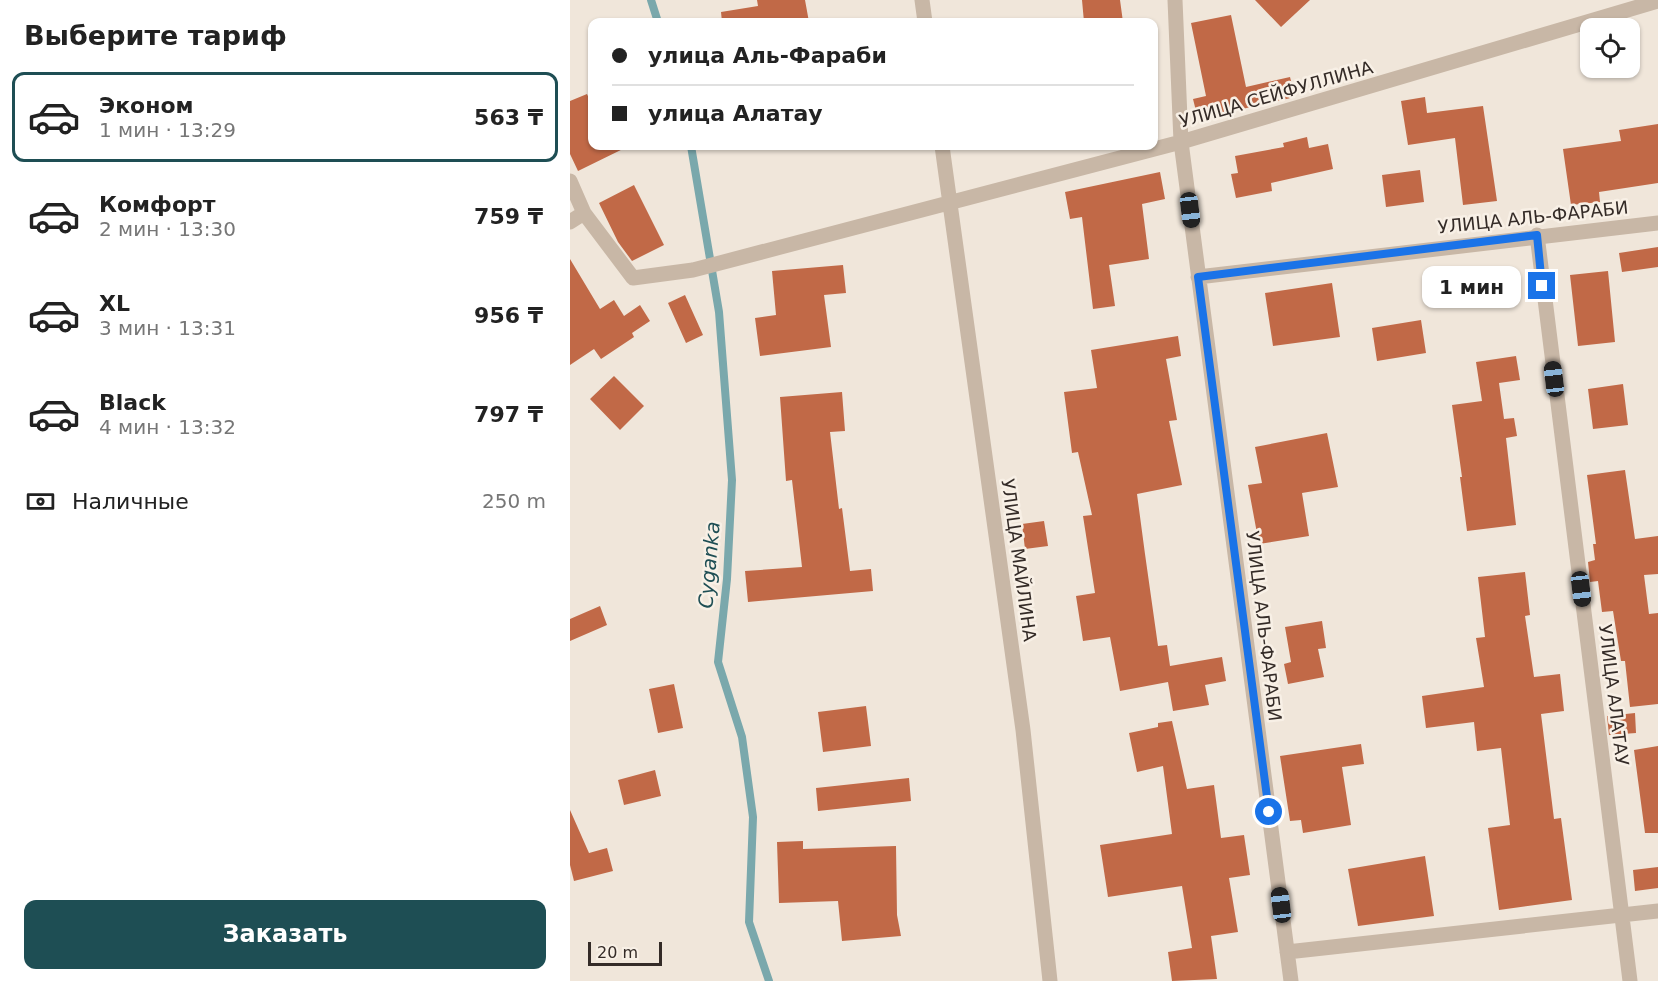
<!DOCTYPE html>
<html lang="ru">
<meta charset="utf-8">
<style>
:root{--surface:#fff;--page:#f2f2f2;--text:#222;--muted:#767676;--line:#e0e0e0;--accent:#1e4e54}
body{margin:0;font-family:"DejaVu Sans",sans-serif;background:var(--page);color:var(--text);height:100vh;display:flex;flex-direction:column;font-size:22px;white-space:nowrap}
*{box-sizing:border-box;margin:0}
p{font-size:20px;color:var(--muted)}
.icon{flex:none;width:33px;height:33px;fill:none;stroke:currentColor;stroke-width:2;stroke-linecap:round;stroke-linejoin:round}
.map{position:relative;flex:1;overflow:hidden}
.sheet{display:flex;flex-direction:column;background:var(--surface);width:570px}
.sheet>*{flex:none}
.top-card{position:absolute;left:18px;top:18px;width:570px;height:132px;border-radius:12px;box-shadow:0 2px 4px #0004;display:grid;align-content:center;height:132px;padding:0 24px;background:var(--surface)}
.fabs{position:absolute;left:1010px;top:18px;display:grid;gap:12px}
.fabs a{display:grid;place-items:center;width:60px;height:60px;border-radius:12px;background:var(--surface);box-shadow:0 2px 4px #0004;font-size:30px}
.scale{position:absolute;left:18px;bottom:15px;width:74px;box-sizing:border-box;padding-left:6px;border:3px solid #342b27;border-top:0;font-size:16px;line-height:21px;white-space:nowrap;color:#342b27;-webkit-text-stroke:4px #f8f0e6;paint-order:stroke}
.end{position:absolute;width:27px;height:27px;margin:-14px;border:8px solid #1a73e8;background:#fff;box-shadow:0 0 0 3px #fff}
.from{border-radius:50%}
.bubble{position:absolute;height:42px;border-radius:12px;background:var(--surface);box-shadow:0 2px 4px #0004;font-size:20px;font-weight:800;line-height:42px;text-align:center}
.car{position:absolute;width:18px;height:36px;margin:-18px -9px;border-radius:8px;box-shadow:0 0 4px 2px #0007;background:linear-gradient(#222 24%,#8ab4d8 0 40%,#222 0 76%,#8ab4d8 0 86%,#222 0)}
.top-card b{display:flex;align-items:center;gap:21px;height:57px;font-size:22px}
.top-card b+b{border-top:2px solid var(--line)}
.top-card i{width:15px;height:15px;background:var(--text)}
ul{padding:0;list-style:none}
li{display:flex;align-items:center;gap:18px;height:90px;margin:0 12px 9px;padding:0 12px;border:3px solid transparent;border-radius:12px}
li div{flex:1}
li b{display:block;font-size:22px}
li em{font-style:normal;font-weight:800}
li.current{border-color:var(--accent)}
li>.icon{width:54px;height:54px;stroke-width:1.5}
h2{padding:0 24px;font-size:27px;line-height:72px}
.pay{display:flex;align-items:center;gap:15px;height:66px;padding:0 24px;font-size:22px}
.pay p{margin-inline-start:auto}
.action{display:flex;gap:12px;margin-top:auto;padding:12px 24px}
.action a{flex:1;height:69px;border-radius:12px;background:var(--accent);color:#fff;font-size:24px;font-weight:800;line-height:69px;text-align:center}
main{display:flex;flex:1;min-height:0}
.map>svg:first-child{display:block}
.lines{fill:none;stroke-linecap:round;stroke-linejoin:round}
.stream{stroke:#7aa8ac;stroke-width:8}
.building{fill:#c16947}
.minor{stroke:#c8b7a6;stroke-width:15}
.route{stroke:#1a73e8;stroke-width:8}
.labels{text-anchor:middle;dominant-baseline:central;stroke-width:5;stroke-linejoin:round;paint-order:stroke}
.street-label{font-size:18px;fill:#342b27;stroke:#f8f0e6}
.water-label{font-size:20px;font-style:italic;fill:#1e4e54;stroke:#f8f0e6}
</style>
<main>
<section class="sheet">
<h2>Выберите тариф</h2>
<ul>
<li class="current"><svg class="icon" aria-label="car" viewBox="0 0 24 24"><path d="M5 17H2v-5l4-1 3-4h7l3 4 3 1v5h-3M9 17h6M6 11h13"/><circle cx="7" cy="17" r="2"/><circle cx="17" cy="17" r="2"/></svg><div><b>Эконом</b><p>1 мин · 13:29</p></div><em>563 ₸</em></li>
<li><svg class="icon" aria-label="car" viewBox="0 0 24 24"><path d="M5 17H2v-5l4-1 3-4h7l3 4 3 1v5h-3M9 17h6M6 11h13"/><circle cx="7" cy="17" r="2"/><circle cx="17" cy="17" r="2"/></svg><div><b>Комфорт</b><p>2 мин · 13:30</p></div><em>759 ₸</em></li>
<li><svg class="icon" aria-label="car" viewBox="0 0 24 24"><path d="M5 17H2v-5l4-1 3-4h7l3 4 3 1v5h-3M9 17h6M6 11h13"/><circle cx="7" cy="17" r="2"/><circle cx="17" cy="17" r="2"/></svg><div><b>XL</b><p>3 мин · 13:31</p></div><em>956 ₸</em></li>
<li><svg class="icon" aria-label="car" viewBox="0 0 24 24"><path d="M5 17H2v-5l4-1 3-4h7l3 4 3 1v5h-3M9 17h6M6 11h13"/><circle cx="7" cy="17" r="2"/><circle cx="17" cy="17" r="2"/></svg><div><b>Black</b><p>4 мин · 13:32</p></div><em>797 ₸</em></li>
</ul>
<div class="pay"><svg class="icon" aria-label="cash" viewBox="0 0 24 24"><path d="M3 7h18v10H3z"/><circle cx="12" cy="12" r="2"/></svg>Наличные<p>250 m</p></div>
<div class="action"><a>Заказать</a></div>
</section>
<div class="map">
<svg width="1088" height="981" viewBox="0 0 1088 981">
<rect width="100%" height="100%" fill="#f0e6da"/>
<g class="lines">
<path class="stream" d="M81 0 88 22
M121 146 149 312 162 480 157 579 148 662 172 737 183 817 179 922 199 981"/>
</g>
<path class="building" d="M187 0H235L239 22H152L151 12 188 6Z
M512 0H550L553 22H514Z
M685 0H740L711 27Z
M661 15 676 87 720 77 725 97 628 119 623 99 636 96 621 23Z
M17 94 22 105V146H59L8 171 0 154V101Z
M855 97 857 113 913 106 927 201 893 205 885 138 838 145 831 101Z
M1088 124V183L1029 192 1030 202 1001 205 993 149 1051 141 1049 130Z
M737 137 739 148 758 144 763 169 701 183 702 191 666 198 661 174 668 173 665 156 714 147 713 143Z
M850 170 854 202 816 207 812 175Z
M590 172 595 199 572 204 579 259 539 265 545 306 523 309 512 217 500 219 495 192Z
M64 185 94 245 62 261 48 242 29 203Z
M1088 247V267L1052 272 1049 253Z
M0 259 30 309 44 300 54 316 70 305 80 321 62 333 64 337 31 359 24 349 0 365Z
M273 265 276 293 254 295 261 347 190 356 185 318 206 315 202 271Z
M1038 271 1045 342 1008 346 1000 275Z
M762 283 770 337 703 346 695 293Z
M115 295 133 335 116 343 98 303Z
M851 320 856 353 807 361 802 328Z
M608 336 611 356 596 359 607 420 599 421 612 485 567 494 575 554 588 646 597 645 600 666 652 657 656 681 635 685 639 705 603 711 598 682 550 691 540 637 513 641 506 596 525 593 513 516 522 515 508 452 502 453 494 392 527 388 521 350Z
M946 356 950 380 929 383 934 419 944 418 947 436 936 438 946 525 897 531 890 477H892L882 405 912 401 906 362Z
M44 376 74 406 50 430 20 399Z
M1053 384 1058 425 1023 429 1018 389Z
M272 392 275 431 260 432 269 509 272 508 280 571 301 569 303 591 178 602 175 571 232 567 222 480 216 481 210 397Z
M757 433 768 487 732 493 739 536 689 544 678 485 692 483 685 447Z
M1055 470 1065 539 1088 536V574L1074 575 1079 614 1088 613V704L1060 707 1055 661H1051L1043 611 1032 612 1028 581 1020 582 1018 562 1025 560 1023 544H1026L1017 475Z
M474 521 478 546 455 549 452 524Z
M955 572 960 615 955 616 964 677 990 674 994 711 971 714 984 819 991 818 1002 900 929 910 918 828 940 825 931 748 907 751 904 722 856 728 852 696 914 687 906 638 915 637 908 577Z
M30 606 37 625 0 641V619Z
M752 621 756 648 748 649 754 677 718 684 714 664 721 662 715 627Z
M104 684 113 728 88 733 79 689Z
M296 706 301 746 253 752 248 712Z
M1065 713 1066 733 1039 735 1037 716Z
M602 721 617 789 644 785 651 838 674 835 680 875 659 878 668 932 641 936 647 979 602 981 598 952 622 948 612 886 538 897 530 845 602 834 593 766 567 772 559 733 588 727V723Z
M791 744 794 764 772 767 781 825 733 833 731 820 720 821 710 756Z
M1088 746V833H1075L1064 750Z
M85 770 91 796 54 805 48 780Z
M339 778 341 801 248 811 246 788Z
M0 810 19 853 37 848 43 871 4 881 0 865Z
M233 841V849L326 846 327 915 331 936 272 941 268 901 209 903 207 842Z
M855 856 864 916 788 926 778 869Z
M1088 867V888L1065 891 1063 870Z"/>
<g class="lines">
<path class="minor" d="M352 0 355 22
M605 0 611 142 721 981
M372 146 453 730 480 981
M0 181 14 213 63 278 123 270 611 142 1088 1
M0 222 14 213
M967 235 1060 981
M628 277 1088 223
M717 952 1088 911"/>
</g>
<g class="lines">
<path class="route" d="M699 812 628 277 967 235 972 286"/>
</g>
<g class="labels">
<g class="street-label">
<text transform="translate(706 94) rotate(-16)">УЛИЦА СЕЙФУЛЛИНА</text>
<text transform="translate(963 217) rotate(-6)">УЛИЦА АЛЬ-ФАРАБИ</text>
<text transform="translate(449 560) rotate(82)">УЛИЦА МАЙЛИНА</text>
<text transform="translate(694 626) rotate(83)">УЛИЦА АЛЬ-ФАРАБИ</text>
<text transform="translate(1044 695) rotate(83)">УЛИЦА АЛАТАУ</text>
</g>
<g class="water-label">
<text transform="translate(139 565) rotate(-85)">Cyganka</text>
</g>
</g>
</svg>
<div class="fabs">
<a><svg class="icon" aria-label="locate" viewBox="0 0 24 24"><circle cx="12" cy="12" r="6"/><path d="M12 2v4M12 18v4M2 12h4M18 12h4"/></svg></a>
</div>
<div class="scale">20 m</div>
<i class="end from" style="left:699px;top:812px"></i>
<i class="end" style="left:972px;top:286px"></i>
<div class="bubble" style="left:852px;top:266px;width:99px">1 мин</div>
<i class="car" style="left:620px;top:210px;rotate:173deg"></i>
<i class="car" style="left:984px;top:379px;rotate:353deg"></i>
<i class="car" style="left:1011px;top:589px;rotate:173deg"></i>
<i class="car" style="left:711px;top:905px;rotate:353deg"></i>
<div class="top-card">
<b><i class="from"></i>улица Аль-Фараби</b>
<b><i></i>улица Алатау</b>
</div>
</div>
</main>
